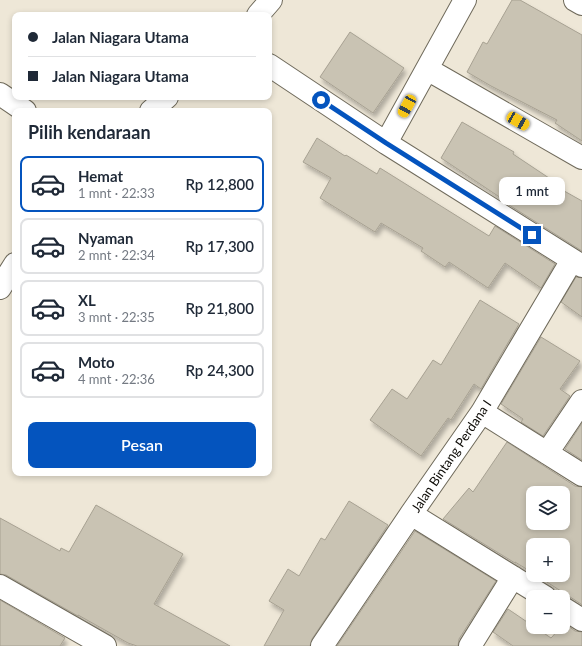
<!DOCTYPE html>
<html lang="id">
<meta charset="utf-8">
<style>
:root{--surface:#fff;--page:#f6f6f7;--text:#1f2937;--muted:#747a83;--line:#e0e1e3;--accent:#0454be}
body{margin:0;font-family:Lato,sans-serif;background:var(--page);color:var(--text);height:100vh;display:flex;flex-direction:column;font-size:15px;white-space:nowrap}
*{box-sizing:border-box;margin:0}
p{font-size:13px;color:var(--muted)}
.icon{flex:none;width:22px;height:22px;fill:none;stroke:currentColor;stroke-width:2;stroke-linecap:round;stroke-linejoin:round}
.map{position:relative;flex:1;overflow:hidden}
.sheet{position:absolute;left:12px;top:108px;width:260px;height:368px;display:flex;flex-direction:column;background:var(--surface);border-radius:8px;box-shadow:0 2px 6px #0003}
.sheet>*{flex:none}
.guide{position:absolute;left:12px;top:12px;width:260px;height:88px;border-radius:8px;box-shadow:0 2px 6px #0003;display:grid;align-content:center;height:88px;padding:0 16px;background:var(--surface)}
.tools{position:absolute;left:526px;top:486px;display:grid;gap:8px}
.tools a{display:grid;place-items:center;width:44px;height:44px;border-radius:8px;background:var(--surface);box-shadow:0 2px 6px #0003;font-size:20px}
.end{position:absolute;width:18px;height:18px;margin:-9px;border:5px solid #0454be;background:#fff;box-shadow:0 0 0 2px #fff}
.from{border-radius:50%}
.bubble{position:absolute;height:28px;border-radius:8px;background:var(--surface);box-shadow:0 2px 6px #0003;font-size:13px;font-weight:600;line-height:28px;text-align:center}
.car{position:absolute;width:12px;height:24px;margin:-12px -6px;border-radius:5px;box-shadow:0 0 3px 1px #0007;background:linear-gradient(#f5c518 24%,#345 0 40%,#f5c518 0 76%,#345 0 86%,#f5c518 0)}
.guide b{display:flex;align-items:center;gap:14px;height:38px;font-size:15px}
.guide b+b{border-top:1px solid var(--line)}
.guide i{width:10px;height:10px;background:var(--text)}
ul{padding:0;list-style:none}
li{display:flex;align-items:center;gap:12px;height:56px;margin:0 8px 6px;padding:0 8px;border:2px solid var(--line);border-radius:8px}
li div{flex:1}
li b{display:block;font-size:15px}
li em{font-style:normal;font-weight:600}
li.active{border-color:var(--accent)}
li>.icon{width:36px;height:36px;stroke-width:1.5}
h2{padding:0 16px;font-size:18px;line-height:48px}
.primary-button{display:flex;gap:8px;margin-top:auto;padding:8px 16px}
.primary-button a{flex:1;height:46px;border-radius:8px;background:var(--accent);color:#fff;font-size:16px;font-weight:600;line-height:46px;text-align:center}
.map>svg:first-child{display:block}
.building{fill:#c9c3b3;stroke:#a7a192;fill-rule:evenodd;filter:url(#shadow)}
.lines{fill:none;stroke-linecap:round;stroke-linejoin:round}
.street-casing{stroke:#6f6a5b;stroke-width:24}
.street{stroke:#fff;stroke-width:22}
.route{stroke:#0454be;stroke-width:5}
.labels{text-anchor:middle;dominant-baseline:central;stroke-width:3.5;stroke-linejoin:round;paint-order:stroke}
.street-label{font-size:13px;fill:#0d0b06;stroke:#fff}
</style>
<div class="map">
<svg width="582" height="646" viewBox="0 0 582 646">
<defs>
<filter id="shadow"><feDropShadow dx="2.5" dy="4.5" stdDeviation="2" flood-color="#0004"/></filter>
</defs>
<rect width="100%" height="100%" fill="#eee7d7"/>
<path class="building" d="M512 0H520L582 35V141L555 123 557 120 491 86 467 72 483 42 487 44Z
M350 32 404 68 373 113 320 77Z
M462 122 514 152 513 154 552 180 550 183 582 201V251L509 205 510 204 441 158Z
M317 138 345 156 346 155 377 174 380 168 489 236 495 226 555 264 541 288 505 263 488 288 449 262 445 267 421 251 423 248 381 223 375 232 320 198 331 178 303 162Z
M576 277 582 278V317L561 302Z
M480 300 519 324 481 389 474 384 451 420 448 418 421 456 370 420 392 389 407 399 433 360 441 365Z
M541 337 580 361 560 389 570 396 543 436 521 422 523 419 501 404Z
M582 423V460L565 449Z
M507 442 575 486 582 487V605L581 604 536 575H563V545H533V573L515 562V563L443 519 469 488 473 492ZM533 493H563V523H533Z
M349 501 388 525 312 639 310 646H264L284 610 269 601 288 569 299 576 321 538 325 540Z
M96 505 183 554 154 604 230 646H137L128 643 78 615V616L6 575 0 574V518L60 551 61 548 69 552Z
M415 531 496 581 459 639 458 646H337Z
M0 600 65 638 60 646H0Z
M508 609 533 626V627H535L551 638 561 627H563L564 623 575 631 582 632V646H513L493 632Z"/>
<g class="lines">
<g class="street-casing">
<path id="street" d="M575 0 582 4
M258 15 271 0
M269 65 386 143 582 266
M427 69 582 158
M0 94 25 111
M151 111 167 97
M386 143 465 0
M0 288 15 264
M482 412 582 475
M547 453 582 401
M411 514 545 597
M0 586 105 646
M563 608 582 620
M322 646 411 514 482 412 572 260
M470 646 513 577"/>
</g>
<use href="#street" class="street"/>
</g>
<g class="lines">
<path class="route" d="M321 100 386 143 532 235"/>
</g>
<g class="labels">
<g class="street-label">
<text transform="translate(451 456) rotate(-56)">Jalan Bintang Perdana I</text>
</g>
</g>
</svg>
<div class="tools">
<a><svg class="icon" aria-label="layers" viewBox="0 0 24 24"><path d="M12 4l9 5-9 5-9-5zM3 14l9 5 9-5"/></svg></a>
<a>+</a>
<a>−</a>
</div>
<i class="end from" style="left:321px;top:100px"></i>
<i class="end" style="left:532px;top:235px"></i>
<div class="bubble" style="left:499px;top:177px;width:66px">1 mnt</div>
<i class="car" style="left:407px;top:106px;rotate:209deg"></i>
<i class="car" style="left:518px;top:121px;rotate:120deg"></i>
<div class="guide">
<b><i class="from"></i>Jalan Niagara Utama</b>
<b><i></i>Jalan Niagara Utama</b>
</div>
<section class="sheet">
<h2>Pilih kendaraan</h2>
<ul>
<li class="active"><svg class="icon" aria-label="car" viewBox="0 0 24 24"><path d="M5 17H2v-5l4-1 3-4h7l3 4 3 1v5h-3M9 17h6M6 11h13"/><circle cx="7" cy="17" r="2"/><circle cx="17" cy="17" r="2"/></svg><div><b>Hemat</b><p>1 mnt · 22:33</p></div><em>Rp 12,800</em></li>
<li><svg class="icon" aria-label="car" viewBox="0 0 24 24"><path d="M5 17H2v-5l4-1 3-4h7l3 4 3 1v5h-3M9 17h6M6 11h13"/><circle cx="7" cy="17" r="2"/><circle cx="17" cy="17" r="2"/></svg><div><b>Nyaman</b><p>2 mnt · 22:34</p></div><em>Rp 17,300</em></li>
<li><svg class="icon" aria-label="car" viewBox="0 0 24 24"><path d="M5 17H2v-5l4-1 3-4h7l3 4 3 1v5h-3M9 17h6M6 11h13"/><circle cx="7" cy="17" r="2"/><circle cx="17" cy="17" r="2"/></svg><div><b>XL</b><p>3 mnt · 22:35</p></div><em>Rp 21,800</em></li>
<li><svg class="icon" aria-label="car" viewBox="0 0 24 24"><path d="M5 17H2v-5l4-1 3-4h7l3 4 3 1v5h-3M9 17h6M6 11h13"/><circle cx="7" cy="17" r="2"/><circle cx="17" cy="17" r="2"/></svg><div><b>Moto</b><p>4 mnt · 22:36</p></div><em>Rp 24,300</em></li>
</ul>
<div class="primary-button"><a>Pesan</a></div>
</section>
</div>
